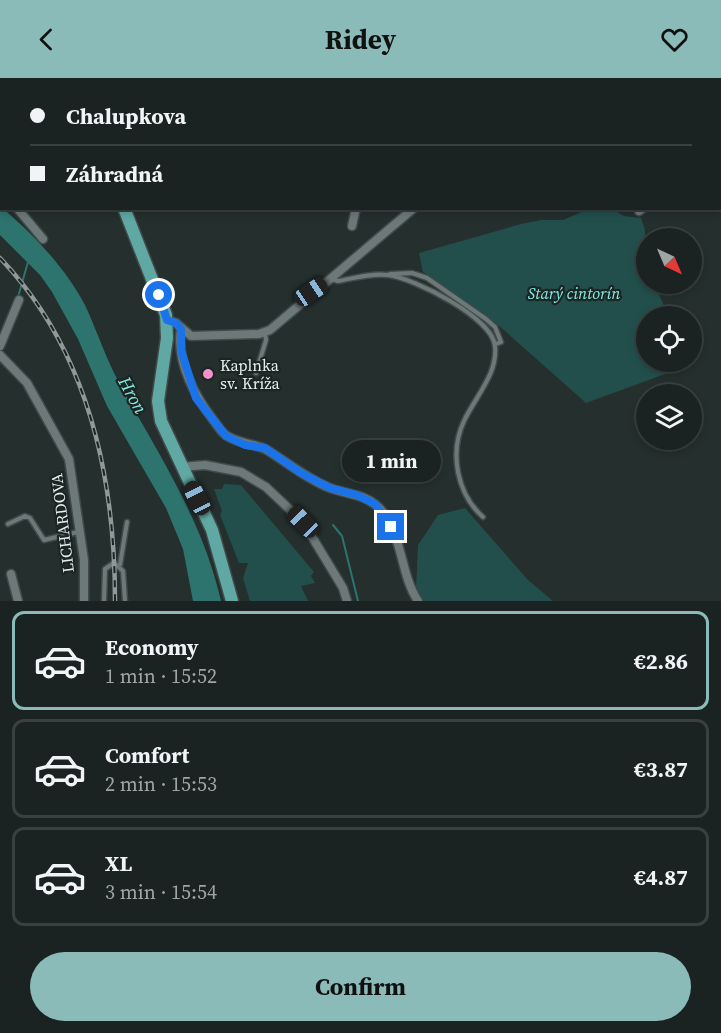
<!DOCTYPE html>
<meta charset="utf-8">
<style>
:root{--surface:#1b2322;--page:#282f2f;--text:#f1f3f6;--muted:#a0a4a5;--line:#394040;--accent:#8bbbb9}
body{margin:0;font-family:"Source Serif 4",serif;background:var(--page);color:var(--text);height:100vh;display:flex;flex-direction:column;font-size:22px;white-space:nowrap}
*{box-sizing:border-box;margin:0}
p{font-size:20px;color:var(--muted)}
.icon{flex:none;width:33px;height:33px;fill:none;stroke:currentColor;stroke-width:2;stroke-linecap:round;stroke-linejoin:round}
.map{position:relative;height:523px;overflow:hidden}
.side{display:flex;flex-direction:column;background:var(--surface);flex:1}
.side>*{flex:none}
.banner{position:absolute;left:0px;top:0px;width:722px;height:132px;box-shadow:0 3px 9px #0003,0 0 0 2px var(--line);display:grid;align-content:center;height:132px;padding:0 30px;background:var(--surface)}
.needle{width:39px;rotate:136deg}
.tools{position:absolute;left:636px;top:150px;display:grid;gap:12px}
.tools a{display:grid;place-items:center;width:66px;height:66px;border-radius:50%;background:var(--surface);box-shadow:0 3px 9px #0003,0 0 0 2px var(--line);font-size:30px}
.end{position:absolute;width:27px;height:27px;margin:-14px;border:8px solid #1a73e8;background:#fff;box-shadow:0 0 0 3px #fff}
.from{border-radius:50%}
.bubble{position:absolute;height:42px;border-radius:21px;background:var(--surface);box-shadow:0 3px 9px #0003,0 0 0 2px var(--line);font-size:20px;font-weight:700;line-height:42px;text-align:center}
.car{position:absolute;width:18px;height:36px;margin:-18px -9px;border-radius:8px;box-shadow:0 0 4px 2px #0007;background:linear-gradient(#222 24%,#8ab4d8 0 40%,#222 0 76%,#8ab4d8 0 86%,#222 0)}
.banner b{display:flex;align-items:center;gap:21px;height:57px;font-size:22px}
.banner b+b{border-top:2px solid var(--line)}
.banner i{width:15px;height:15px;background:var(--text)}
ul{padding:10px 0 0;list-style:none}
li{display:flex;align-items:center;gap:18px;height:99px;margin:0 12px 9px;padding:0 18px;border:3px solid var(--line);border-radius:12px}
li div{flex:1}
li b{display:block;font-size:22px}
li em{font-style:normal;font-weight:700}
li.current{border-color:var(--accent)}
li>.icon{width:54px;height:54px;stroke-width:1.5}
.action{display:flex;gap:12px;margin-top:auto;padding:12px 30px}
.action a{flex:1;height:69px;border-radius:36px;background:var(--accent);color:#111;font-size:24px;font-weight:700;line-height:69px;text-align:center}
header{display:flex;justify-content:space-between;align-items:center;height:78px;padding:0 30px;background:var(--accent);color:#111;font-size:27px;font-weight:700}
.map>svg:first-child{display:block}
.green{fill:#224f4c}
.water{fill:#2d736e}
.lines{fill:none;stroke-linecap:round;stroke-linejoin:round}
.stream{stroke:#2d736e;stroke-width:2}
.service-casing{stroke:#414a4a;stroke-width:7}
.minor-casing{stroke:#414a4a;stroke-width:11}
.primary-casing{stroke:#414a4a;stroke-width:15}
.service{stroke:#6d7978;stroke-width:4}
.minor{stroke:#6d7978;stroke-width:8}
.primary{stroke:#60a8a3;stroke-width:12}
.rail-casing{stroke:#909998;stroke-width:4.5}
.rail{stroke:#1b2524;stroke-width:2;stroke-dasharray:7;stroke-linecap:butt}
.route{stroke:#1a73e8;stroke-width:8}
.poi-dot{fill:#f890cb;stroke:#1b2524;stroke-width:2}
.labels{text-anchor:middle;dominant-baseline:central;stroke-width:4.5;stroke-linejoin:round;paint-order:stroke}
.park-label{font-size:16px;font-style:italic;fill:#84eee6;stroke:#1b2524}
.poi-label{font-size:16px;fill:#e6eded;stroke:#1b2524;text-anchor:start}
.street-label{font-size:16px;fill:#e6eded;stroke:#1b2524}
.water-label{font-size:18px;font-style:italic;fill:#80ebe2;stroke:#1b2524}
</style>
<header><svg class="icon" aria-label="back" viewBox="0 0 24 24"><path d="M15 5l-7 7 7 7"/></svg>Ridey<svg class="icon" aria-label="heart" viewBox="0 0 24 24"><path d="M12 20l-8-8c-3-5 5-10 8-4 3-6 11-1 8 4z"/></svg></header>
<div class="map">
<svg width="721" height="523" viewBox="0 0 721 523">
<rect width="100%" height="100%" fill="#242f2e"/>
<path class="green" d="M95 0H217L218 1 95 2Z
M589 131H612L624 138 641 140 645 152 646 206H655L668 238H646V284H685L687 288 586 325 497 246 423 194 419 175 521 146 541 142H563Z
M224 406 241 407 314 494 311 498 315 505 301 508 308 523H250L243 500 248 485H239L220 437 222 433 214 411H222Z
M465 430 528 502 553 523H421L416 511 418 467 438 437Z"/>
<path class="water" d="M0 128C32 155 65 189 85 227 98 255 107 284 122 310 161 380 203 444 221 523H193L183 471 166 430 107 328 78 261 52 214 40 197 0 157Z"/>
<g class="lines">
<path class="stream" d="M18 219 28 184
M333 447 342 458 358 523"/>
<g class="service-casing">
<path id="service" d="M390 196 412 195 427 200 486 241 495 249 501 264 496 266
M332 201 338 203C354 200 372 195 388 197 414 200 493 240 495 268 498 296 475 319 464 343 449 375 457 416 483 439
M256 295 266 262 265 255
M8 446 25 438 30 440 44 462 78 454
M120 487 127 444
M104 523 105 491 114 485 123 493 125 523"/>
</g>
<g class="minor-casing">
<path id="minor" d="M227 0V2
M602 0 603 2
M389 2 390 0
M413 2 417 0
M657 2 659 0
M720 69H721
M0 111 2 113
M17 130 43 161
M639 133 643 130
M352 148 356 130
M167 242 176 245 191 258 259 256 270 252 414 130
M181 251C176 285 194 317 214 343 218 348 222 356 229 359 241 366 257 366 267 372 288 385 307 401 330 410 346 416 363 416 376 427 403 450 399 495 418 523
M0 268 19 222
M0 277 27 305 69 381 84 482V523
M181 389 205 387 241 394 266 409 303 444 343 510 347 523
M11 496 18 523"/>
</g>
<g class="primary-casing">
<path id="primary" d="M66 0V2
M124 130 166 237 167 260 158 323 161 343 212 452 232 523"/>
</g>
<use href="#service" class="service"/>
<use href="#minor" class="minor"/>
<use href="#primary" class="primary"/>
<g class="rail-casing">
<path id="rail" d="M0 180C88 272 115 399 115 523"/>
</g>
<use href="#rail" class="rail"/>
</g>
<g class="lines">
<path class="route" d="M159 217 167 242 176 245 181 251V272L196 320 226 358 245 367 265 370 301 395 330 410 357 417 375 426 391 449"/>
</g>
<circle class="poi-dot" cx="208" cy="296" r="6"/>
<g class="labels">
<g class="park-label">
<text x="574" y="215">Starý cintorín</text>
</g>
<g class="poi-label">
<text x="220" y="287">Kaplnka<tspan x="220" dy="18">sv. Kríža</tspan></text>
</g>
<g class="street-label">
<text transform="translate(62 445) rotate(-97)">LICHARDOVA</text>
</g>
<g class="water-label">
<text transform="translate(133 317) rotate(61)">Hron</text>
</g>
</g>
</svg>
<div class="tools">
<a><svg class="needle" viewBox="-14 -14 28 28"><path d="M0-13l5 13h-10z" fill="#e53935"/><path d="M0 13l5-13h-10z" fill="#a0a4a5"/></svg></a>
<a><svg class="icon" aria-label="locate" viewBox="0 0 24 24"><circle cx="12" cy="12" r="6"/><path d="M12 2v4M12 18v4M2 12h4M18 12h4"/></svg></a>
<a><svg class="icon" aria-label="layers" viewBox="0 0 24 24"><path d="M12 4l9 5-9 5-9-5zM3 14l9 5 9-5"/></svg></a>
</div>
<i class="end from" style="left:159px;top:217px"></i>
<i class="end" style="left:391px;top:449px"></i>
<div class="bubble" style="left:342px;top:362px;width:99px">1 min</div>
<i class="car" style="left:311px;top:214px;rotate:56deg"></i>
<i class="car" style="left:197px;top:420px;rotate:333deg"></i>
<i class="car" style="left:303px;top:444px;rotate:316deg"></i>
<div class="banner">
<b><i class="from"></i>Chalupkova</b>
<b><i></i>Záhradná</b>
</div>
</div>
<section class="side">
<ul>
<li class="current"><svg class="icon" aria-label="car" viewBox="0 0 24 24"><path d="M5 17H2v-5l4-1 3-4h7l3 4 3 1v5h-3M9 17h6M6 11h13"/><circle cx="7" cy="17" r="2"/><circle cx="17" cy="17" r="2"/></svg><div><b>Economy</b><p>1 min · 15:52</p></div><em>€2.86</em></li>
<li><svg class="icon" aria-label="car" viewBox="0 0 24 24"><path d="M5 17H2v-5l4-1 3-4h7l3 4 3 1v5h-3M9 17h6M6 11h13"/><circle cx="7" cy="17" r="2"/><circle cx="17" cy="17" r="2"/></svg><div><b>Comfort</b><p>2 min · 15:53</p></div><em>€3.87</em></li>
<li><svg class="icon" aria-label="car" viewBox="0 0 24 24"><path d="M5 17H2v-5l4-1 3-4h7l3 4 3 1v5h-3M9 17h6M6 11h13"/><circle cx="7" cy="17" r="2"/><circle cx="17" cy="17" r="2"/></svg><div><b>XL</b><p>3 min · 15:54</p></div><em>€4.87</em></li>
</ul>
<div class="action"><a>Confirm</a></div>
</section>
